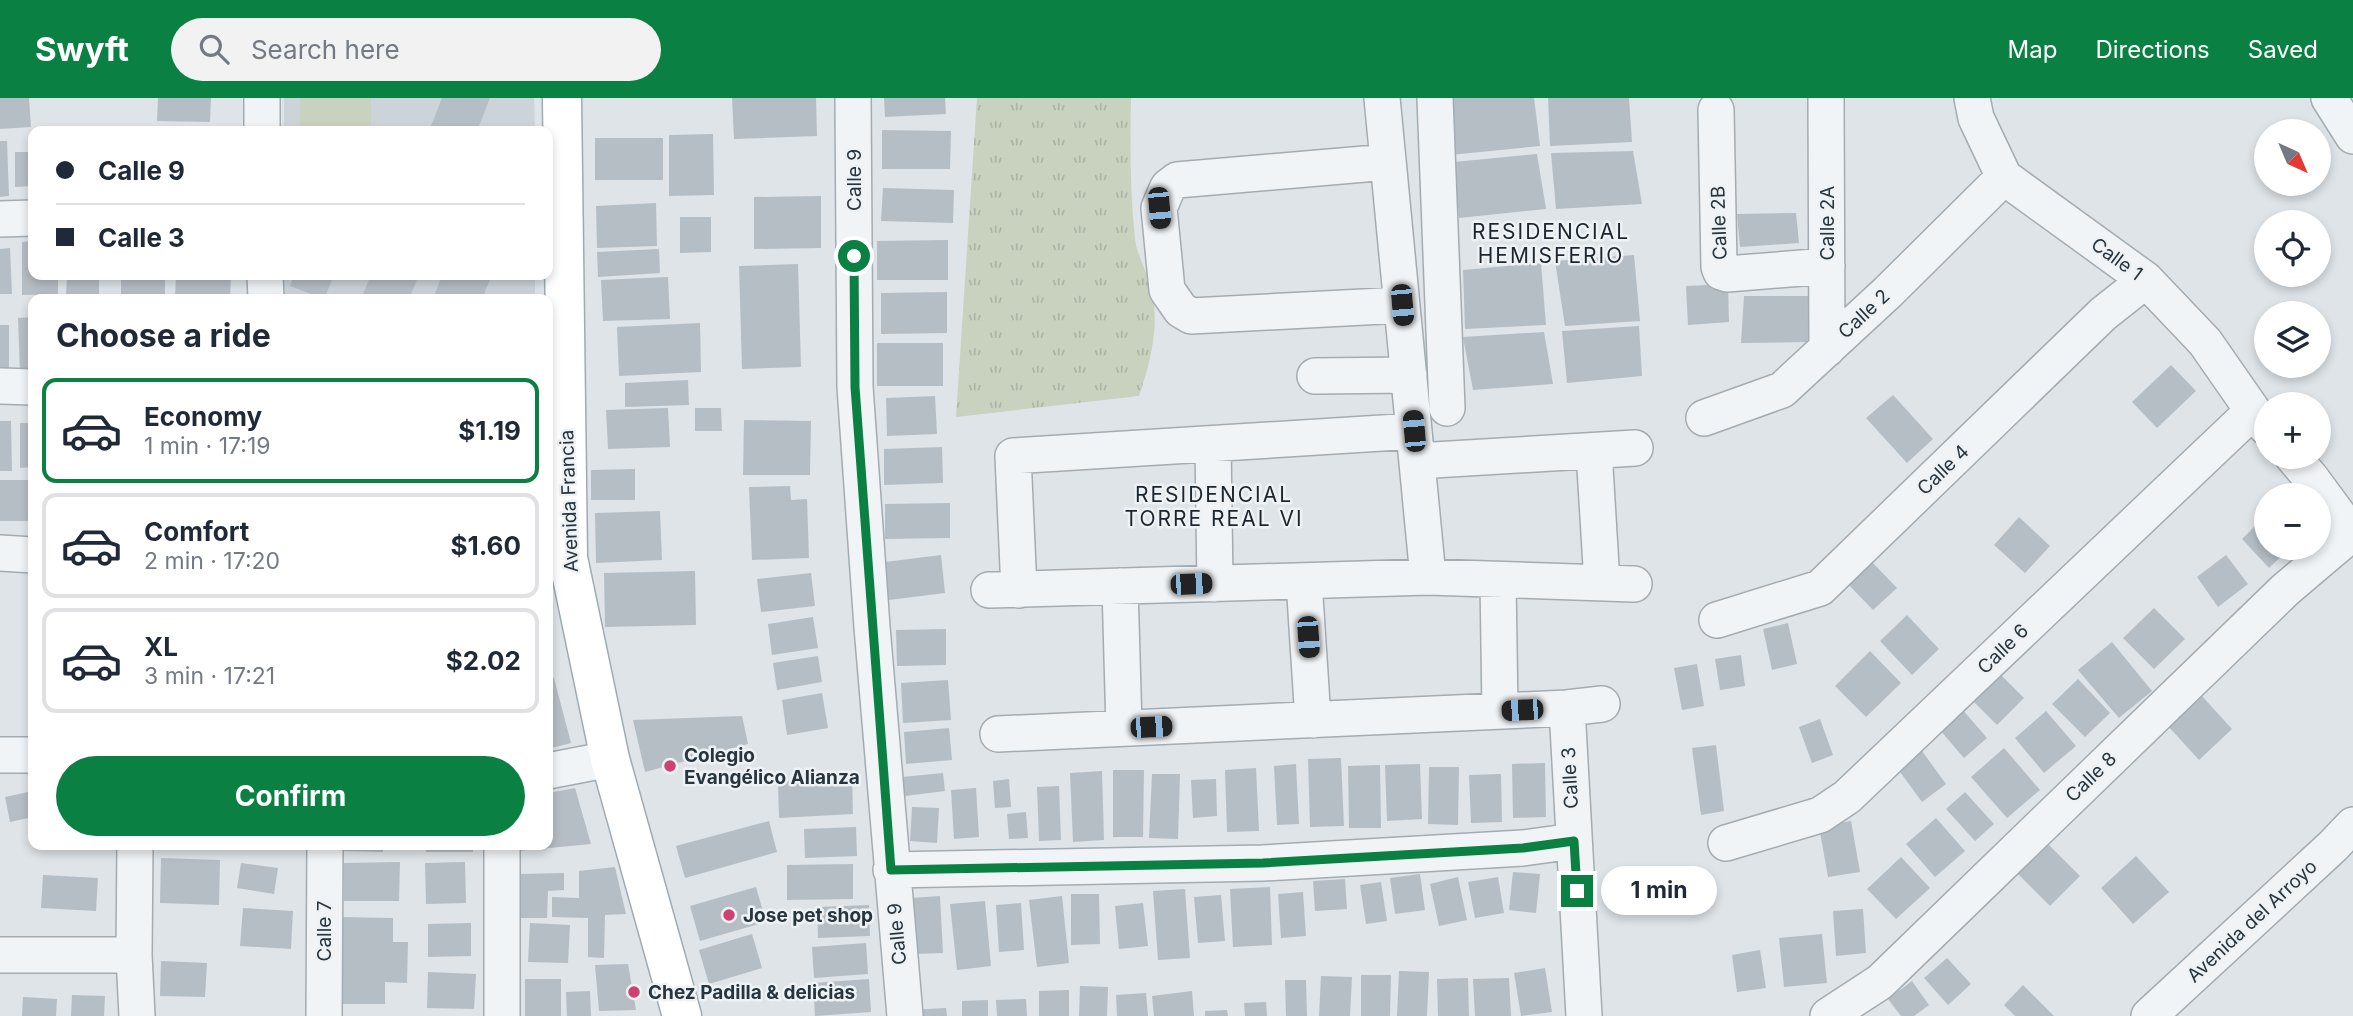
<!DOCTYPE html>
<meta charset="utf-8">
<style>
:root{--surface:#fff;--page:#f2f2f3;--text:#1f2937;--muted:#747a83;--line:#e0e1e3;--accent:#0b8043}
body{margin:0;font-family:Inter,sans-serif;background:var(--page);color:var(--text);height:100vh;display:flex;flex-direction:column;font-size:26px;white-space:nowrap}
*{box-sizing:border-box;margin:0}
p{font-size:23px;color:var(--muted)}
.icon{flex:none;width:38px;height:38px;fill:none;stroke:currentColor;stroke-width:2;stroke-linecap:round;stroke-linejoin:round}
.map{position:relative;flex:1;overflow:hidden}
.sheet{position:absolute;left:28px;top:196px;width:525px;height:556px;display:flex;flex-direction:column;background:var(--surface);border-radius:14px;box-shadow:0 4px 10px #0003}
.sheet>*{flex:none}
.top-card{position:absolute;left:28px;top:28px;width:525px;height:154px;border-radius:14px;box-shadow:0 4px 10px #0003;display:grid;align-content:center;height:154px;padding:0 28px;background:var(--surface)}
.needle{width:46px;rotate:136deg}
.tools{position:absolute;left:2254px;top:21px;display:grid;gap:14px}
.tools a{display:grid;place-items:center;width:77px;height:77px;border-radius:50%;background:var(--surface);box-shadow:0 4px 10px #0003;font-size:35px}
.end{position:absolute;width:32px;height:32px;margin:-16px;border:9px solid #0b8043;background:#fff;box-shadow:0 0 0 4px #fff}
.from{border-radius:50%}
.bubble{position:absolute;height:49px;border-radius:24px;background:var(--surface);box-shadow:0 4px 10px #0003;font-size:23px;font-weight:700;line-height:49px;text-align:center}
.car{position:absolute;width:21px;height:42px;margin:-21px -10px;border-radius:9px;box-shadow:0 0 5px 2px #0007;background:linear-gradient(#222 24%,#8ab4d8 0 40%,#222 0 76%,#8ab4d8 0 86%,#222 0)}
.top-card b{display:flex;align-items:center;gap:24px;height:66px;font-size:26px}
.top-card b+b{border-top:2px solid var(--line)}
.top-card i{width:18px;height:18px;background:var(--text)}
ul{padding:0;list-style:none}
li{display:flex;align-items:center;gap:21px;height:105px;margin:0 14px 10px;padding:0 14px;border:4px solid var(--line);border-radius:14px}
li div{flex:1}
li b{display:block;font-size:26px}
li em{font-style:normal;font-weight:700}
li.active{border-color:var(--accent)}
li>.icon{width:63px;height:63px;stroke-width:1.5}
h2{padding:0 28px;font-size:32px;line-height:84px}
.action{display:flex;gap:14px;margin-top:auto;padding:14px 28px}
.action a{flex:1;height:80px;border-radius:42px;background:var(--accent);color:#fff;font-size:28px;font-weight:700;line-height:80px;text-align:center}
header{display:flex;align-items:center;gap:42px;box-sizing:border-box;height:98px;padding:0 35px;background:var(--accent);color:#fff}
header strong{font-size:33px}
nav{display:flex;gap:38px;margin-inline-start:auto;font-size:24px}
.search{width:490px;height:63px;background:var(--page);display:flex;align-items:center;gap:18px;box-sizing:border-box;padding:0 24px;border-radius:38px;color:var(--muted);font-size:26px}
.map>svg:first-child{display:block}
.built{fill:#ccd4da}
.grass{fill:url(#grass-tufts)}
.pitch{fill:#c8d2bf}
.building{fill:#b6bec5}
.lines{fill:none;stroke-linecap:round;stroke-linejoin:round}
.minor-casing{stroke:#a3acb2;stroke-width:38}
.major-casing{stroke:#9eabb4;stroke-width:41}
.minor{stroke:#f1f4f6;stroke-width:35}
.major{stroke:#fff;stroke-width:38}
.route{stroke:#0b8043;stroke-width:9}
.poi-dot{fill:#ce4273;stroke:#eef2f5;stroke-width:2.5}
.labels{text-anchor:middle;dominant-baseline:central;stroke-width:5;stroke-linejoin:round;paint-order:stroke}
.street-label{font-size:19px;fill:#27353f;stroke:#eef2f5}
.poi-label{font-size:19px;font-weight:bold;fill:#27353f;stroke:#eef2f5;text-anchor:start}
.neighbourhood-label{font-size:21px;letter-spacing:2px;fill:#1a252f;stroke:#eef2f5}
</style>
<header>
<strong>Swyft</strong>
<div class="search"><svg class="icon" aria-label="search" viewBox="0 0 24 24"><circle cx="10" cy="10" r="6"/><path d="M15 15l6 6"/></svg>Search here</div>
<nav><a>Map</a><a>Directions</a><a>Saved</a></nav>
</header>
<div class="map">
<svg width="2353" height="918" viewBox="0 0 2353 918">
<defs>
<pattern id="grass-tufts" width="24" height="20" patternUnits="userSpaceOnUse" patternTransform="scale(1.75)"><rect width="24" height="20" fill="#c8d2bf"/><path d="M3 7l-1-3M5 7V3M7 7l1-3M15 17l-1-3M17 17v-4M19 17l1-3" fill="none" stroke="#acb5a5"/></pattern>
</defs>
<rect width="100%" height="100%" fill="#dee4e8"/>
<path class="built" d="M284 0H534L535 33H284Z
M284 177H535V201H284Z"/>
<path class="grass" d="M977 0H1131C1130 46 1130 94 1135 141 1137 156 1146 172 1150 187 1161 224 1151 262 1139 298L956 319Z"/>
<path class="pitch" d="M300 0H371V33H300Z"/>
<path class="building" d="M0 0H29L31 29 0 31Z
M158 0H211L210 24 157 23Z
M442 0H490L477 33H429Z
M732 0H816L817 38 734 41Z
M884 0H945L946 16 885 19Z
M1451 0H1534L1540 48 1450 57Z
M1548 0H1629L1632 44 1550 48Z
M882 32 951 33 950 71H882Z
M713 36 714 97 669 98V37Z
M595 40H663V82H595Z
M0 43H7L9 98 0 99Z
M1633 53 1642 106 1556 111 1551 55Z
M15 54H33V88L15 89Z
M1537 56 1546 111 1459 120 1454 64Z
M883 90 954 92 953 125 881 123Z
M821 98V150L754 151V99Z
M656 105 657 148 597 150 596 108Z
M1796 115 1799 145 1740 149 1737 116Z
M680 119H711V154L680 155Z
M948 142V182H877V143Z
M33 143V177H58V196L22 197V144Z
M10 150 12 196H0V151Z
M659 151 660 175 598 179 597 154Z
M1634 157 1640 223 1565 228 1555 163Z
M1541 165 1546 227 1465 231 1463 172Z
M798 166 801 269 742 271 739 168Z
M67 177H99V200H66Z
M121 177H165V201H121Z
M176 177H231L230 201H175Z
M294 177H334L324 201 290 188Z
M371 177H419L409 201H361Z
M442 177H492L482 201H433Z
M668 179 670 221 603 223 601 182Z
M1728 186 1729 224 1688 227 1686 188Z
M947 194V235L881 236V195Z
M1744 198H1812L1813 244 1741 245Z
M33 219V275L20 276 18 220Z
M700 225 701 274 619 278 617 229Z
M0 227H9V271H0Z
M1639 228 1642 278 1567 285 1562 233Z
M1544 234 1553 286 1473 292 1463 239Z
M877 245H943V288H877Z
M2171 267 2196 293 2157 330 2132 304Z
M688 282 689 307 625 309V285Z
M1893 297 1933 341 1907 365 1866 320Z
M935 298 937 336 887 338 886 300Z
M668 310 670 349 608 351 606 312Z
M695 310H721L722 333H695Z
M744 322 811 323 810 377H743Z
M0 323H11L12 373H0Z
M20 325H33V369L20 370Z
M942 349 943 385 884 387V351Z
M635 371V402H591V372Z
M0 382H28V423H0Z
M790 388 791 402 807 401 809 460 752 462 749 389Z
M950 405V440L885 441V406Z
M660 413 662 462 596 465 595 415Z
M2266 417V450H2290L2269 470 2242 441Z
M2019 419 2050 448 2025 475 1994 447Z
M941 457 945 495 889 502 885 464Z
M2226 457 2248 486 2218 509 2197 479Z
M1870 462 1897 490 1873 512 1847 485Z
M695 473 696 527 605 529 604 475Z
M811 475 815 508 761 514 757 481Z
M2154 510 2185 541 2154 571 2123 540Z
M1907 517 1939 551 1912 577 1880 543Z
M813 519 818 550 772 557 768 526Z
M1788 525 1797 566 1772 572 1763 531Z
M946 531V567L897 568 896 532Z
M2112 544 2152 593 2119 620 2078 572Z
M1870 553 1901 585 1866 619 1835 588Z
M1741 557 1745 588 1720 592 1715 561Z
M818 558 822 584 777 592 773 565Z
M1697 566 1704 608 1682 612 1674 570Z
M1997 573 2024 600 1997 627 1970 600Z
M554 580 571 645 548 651V582Z
M2078 581 2110 615 2085 639 2052 606Z
M948 582 951 622 903 625 901 585Z
M822 595 828 630 787 637 782 602Z
M2201 597 2232 631 2199 662 2168 628Z
M1962 611 1987 640 1964 660 1939 631Z
M2046 613 2076 648 2044 675 2015 640Z
M742 618 748 646 645 674 633 622Z
M1820 621 1833 657 1812 665 1799 629Z
M949 630 952 662 906 666 904 634Z
M1716 647 1724 713 1701 717 1692 650Z
M1919 649 1946 686 1922 704 1895 667Z
M2004 650 2040 692 2007 720 1971 679Z
M1341 660 1344 728 1310 729 1308 661Z
M1545 665 1546 719 1513 720 1512 666Z
M1296 666 1299 726 1277 727 1274 668Z
M1420 666 1422 721 1387 723 1385 667Z
M1380 667 1381 730H1349L1348 668Z
M1429 669H1459L1458 727 1428 726Z
M1256 670 1259 733 1227 734 1225 672Z
M1113 672H1144L1143 739H1113Z
M1102 673 1104 742 1073 744 1070 675Z
M943 675 945 693 905 698 902 679Z
M1152 676H1180L1178 741 1149 740Z
M1501 676 1502 724 1471 725 1469 677Z
M852 680 853 716 779 720 778 684Z
M1009 681 1011 709 995 710 993 683Z
M1216 681 1217 718 1193 720 1191 682Z
M1059 688 1061 742 1039 743 1037 689Z
M575 690 591 746 518 753 517 747H548V695Z
M976 690 979 739 954 741 951 692Z
M33 693V719L10 724 5 699Z
M1965 694 1994 726 1975 743 1946 711Z
M912 709 939 710 937 745 910 743Z
M1026 714 1028 740 1009 741 1007 716Z
M1936 720 1965 753 1935 779 1906 746Z
M769 723 777 754 685 780 676 748Z
M1851 723 1860 774 1828 779 1819 728Z
M856 729 857 758 805 760 804 731Z
M2045 743 2080 778 2050 808 2015 773Z
M344 747H383V754L343 753Z
M426 747H473V754H426Z
M2136 758 2169 794 2133 826 2101 790Z
M1901 759 1930 790 1896 821 1867 791Z
M161 760 220 762 219 807 160 805Z
M400 764 399 803H344V765Z
M465 764 466 805 426 806 425 765Z
M241 765 278 770 274 796 237 790Z
M853 766V801L787 802V767Z
M615 769 626 816 605 817 604 860 588 859V820L552 819V799L579 800V773Z
M1513 774 1540 776 1536 815 1509 812Z
M564 775V792L548 793 547 820H520V776Z
M1420 776 1425 812 1395 816 1390 780Z
M43 777 98 780 96 813 41 810Z
M1458 779 1467 822 1439 828 1430 786Z
M1498 779 1504 815 1475 820 1468 784Z
M1345 781 1347 811 1315 813 1313 783Z
M1381 784 1387 823 1366 826 1360 787Z
M756 789 766 824 700 843 690 808Z
M1270 789 1272 847 1233 849 1230 791Z
M1185 791 1190 860 1158 862 1153 793Z
M1303 794 1306 838 1281 840 1278 796Z
M1071 796H1099L1100 846 1071 847Z
M1221 797 1225 843 1198 845 1194 799Z
M940 798 943 855 915 856 911 800Z
M1062 798 1069 865 1037 869 1029 802Z
M985 803 991 868 957 872 950 806Z
M1021 805 1024 852 999 854 996 807Z
M1143 805 1148 848 1119 851 1115 808Z
M869 807 870 838 818 840 817 809Z
M243 810 293 813 291 851 240 848Z
M1863 811 1866 855 1836 858 1833 813Z
M340 819 393 820V844H408L407 885 385 884V906H338Z
M471 825V858L428 859V826Z
M530 825 570 827 568 865 528 864Z
M752 836 762 870 709 886 699 852Z
M1822 836 1827 885 1784 889 1779 840Z
M866 845 868 876 814 880 812 849Z
M1760 852 1766 890 1737 894 1732 857Z
M1947 860 1971 886 1948 907 1924 880Z
M161 863 207 865 205 899 160 898Z
M628 866 636 912 599 913 595 867Z
M1545 870 1552 914 1521 918 1514 875Z
M1399 873 1429 874 1427 918H1397Z
M428 874 476 876 474 911 427 910Z
M1361 877H1391L1390 918H1361Z
M1321 878 1352 879 1350 918H1319Z
M1468 880 1469 918H1438L1437 881Z
M1509 880 1511 918H1475L1473 881Z
M525 881H561V918H525Z
M869 881 871 914 815 918 813 885Z
M1285 882H1306L1307 918H1286Z
M1912 883 1929 907 1914 918H1901L1888 901Z
M2023 887 2054 918H2015L2004 907Z
M1080 888 1108 889 1107 918H1079Z
M1069 892V918H1039V893Z
M590 893 591 918H567L566 894Z
M1192 893 1194 918H1154L1152 898Z
M1146 895 1148 918H1117L1116 897Z
M72 897 105 898 104 918H71Z
M23 899 57 901 56 918H22Z
M1026 901 1027 918H997L996 902Z
M988 902V918H962V903Z
M1266 904 1267 918H1245L1244 905Z
M946 910 947 918H909V912Z
M1227 912 1228 918H1205V913Z"/>
<g class="lines">
<g class="minor-casing">
<path id="minor" d="M262 0V33
M853 0 855 289 872 529 905 918
M1382 0 1428 479
M1435 0 1447 310
M1826 0 1827 251
M1972 0 1976 20 2004 79 2146 182 2205 244 2253 313 2266 329
M2329 0 2353 38
M1716 12 1719 169 1721 174 1727 176 1827 168
M1388 64 1177 82 1168 89 1159 110 1167 192 1181 212 1191 218 1402 207
M0 121 33 120
M265 177 266 201
M1315 278 1409 277
M0 288 33 289
M1704 320 1782 292 1888 194 2004 79
M1213 346 1215 486
M1594 353 1602 485
M2293 359 2311 380 2353 437
M1417 363 1635 350
M0 455 33 457
M1498 482 1500 613
M1304 483 1313 622
M1120 488 1124 630
M989 492 1428 479 1634 486
M1019 492 1013 358 1414 333
M1717 522 1820 490 2103 216 2146 182
M1567 610 1584 918
M998 636 1567 610 1602 606
M0 657H33
M548 673 610 661
M1726 745 1820 717 1847 699 2253 313
M135 747 134 857 137 918
M891 772 1263 765 1523 750 1574 743
M0 857H134
M324 918 325 747
M502 918V747
M1828 918 1880 884 2285 492 2351 436
M2149 918 2333 748 2353 727"/>
</g>
<g class="major-casing">
<path id="major" d="M562 0 568 460 610 661 682 918"/>
</g>
<use href="#minor" class="minor"/>
<use href="#major" class="major"/>
</g>
<g class="lines">
<path class="route" d="M854 158 855 289 891 772 1263 765 1523 750 1574 743 1577 793"/>
</g>
<g class="poi-dot">
<circle cx="670" cy="668" r="7"/>
<circle cx="729" cy="817" r="7"/>
<circle cx="634" cy="894" r="7"/>
</g>
<g class="labels">
<g class="street-label">
<text transform="translate(854 82) rotate(-90)">Calle 9</text>
<text transform="translate(1719 125) rotate(-92)">Calle 2B</text>
<text transform="translate(1827 125) rotate(-90)">Calle 2A</text>
<text transform="translate(2117 161) rotate(36)">Calle 1</text>
<text transform="translate(1864 216) rotate(-43)">Calle 2</text>
<text transform="translate(1943 372) rotate(-44)">Calle 4</text>
<text transform="translate(569 403) rotate(-92)">Avenida Francia</text>
<text transform="translate(2003 551) rotate(-44)">Calle 6</text>
<text transform="translate(2091 679) rotate(-44)">Calle 8</text>
<text transform="translate(1570 680) rotate(-93)">Calle 3</text>
<text transform="translate(2252 823) rotate(-43)">Avenida del Arroyo</text>
<text transform="translate(324 833) rotate(-90)">Calle 7</text>
<text transform="translate(897 836) rotate(-95)">Calle 9</text>
</g>
<g class="poi-label">
<text x="684" y="657">Colegio<tspan x="684" dy="22">Evangélico Alianza</tspan></text>
<text x="743" y="817">Jose pet shop</text>
<text x="648" y="894">Chez Padilla &amp; delicias</text>
</g>
<g class="neighbourhood-label">
<text x="1551" y="133">RESIDENCIAL<tspan x="1551" dy="24">HEMISFERIO</tspan></text>
<text x="1214" y="396">RESIDENCIAL<tspan x="1214" dy="24">TORRE REAL VI</tspan></text>
</g>
</g>
</svg>
<div class="tools">
<a><svg class="needle" viewBox="-14 -14 28 28"><path d="M0-13l5 13h-10z" fill="#e53935"/><path d="M0 13l5-13h-10z" fill="#747a83"/></svg></a>
<a><svg class="icon" aria-label="locate" viewBox="0 0 24 24"><circle cx="12" cy="12" r="6"/><path d="M12 2v4M12 18v4M2 12h4M18 12h4"/></svg></a>
<a><svg class="icon" aria-label="layers" viewBox="0 0 24 24"><path d="M12 4l9 5-9 5-9-5zM3 14l9 5 9-5"/></svg></a>
<a>+</a>
<a>−</a>
</div>
<i class="end from" style="left:854px;top:158px"></i>
<i class="end" style="left:1577px;top:793px"></i>
<div class="bubble" style="left:1601px;top:768px;width:116px">1 min</div>
<i class="car" style="left:1159px;top:110px;rotate:175deg"></i>
<i class="car" style="left:1402px;top:207px;rotate:175deg"></i>
<i class="car" style="left:1414px;top:333px;rotate:355deg"></i>
<i class="car" style="left:1191px;top:486px;rotate:88deg"></i>
<i class="car" style="left:1308px;top:539px;rotate:176deg"></i>
<i class="car" style="left:1522px;top:612px;rotate:267deg"></i>
<i class="car" style="left:1151px;top:629px;rotate:87deg"></i>
<div class="top-card">
<b><i class="from"></i>Calle 9</b>
<b><i></i>Calle 3</b>
</div>
<section class="sheet">
<h2>Choose a ride</h2>
<ul>
<li class="active"><svg class="icon" aria-label="car" viewBox="0 0 24 24"><path d="M5 17H2v-5l4-1 3-4h7l3 4 3 1v5h-3M9 17h6M6 11h13"/><circle cx="7" cy="17" r="2"/><circle cx="17" cy="17" r="2"/></svg><div><b>Economy</b><p>1 min · 17:19</p></div><em>$1.19</em></li>
<li><svg class="icon" aria-label="car" viewBox="0 0 24 24"><path d="M5 17H2v-5l4-1 3-4h7l3 4 3 1v5h-3M9 17h6M6 11h13"/><circle cx="7" cy="17" r="2"/><circle cx="17" cy="17" r="2"/></svg><div><b>Comfort</b><p>2 min · 17:20</p></div><em>$1.60</em></li>
<li><svg class="icon" aria-label="car" viewBox="0 0 24 24"><path d="M5 17H2v-5l4-1 3-4h7l3 4 3 1v5h-3M9 17h6M6 11h13"/><circle cx="7" cy="17" r="2"/><circle cx="17" cy="17" r="2"/></svg><div><b>XL</b><p>3 min · 17:21</p></div><em>$2.02</em></li>
</ul>
<div class="action"><a>Confirm</a></div>
</section>
</div>
